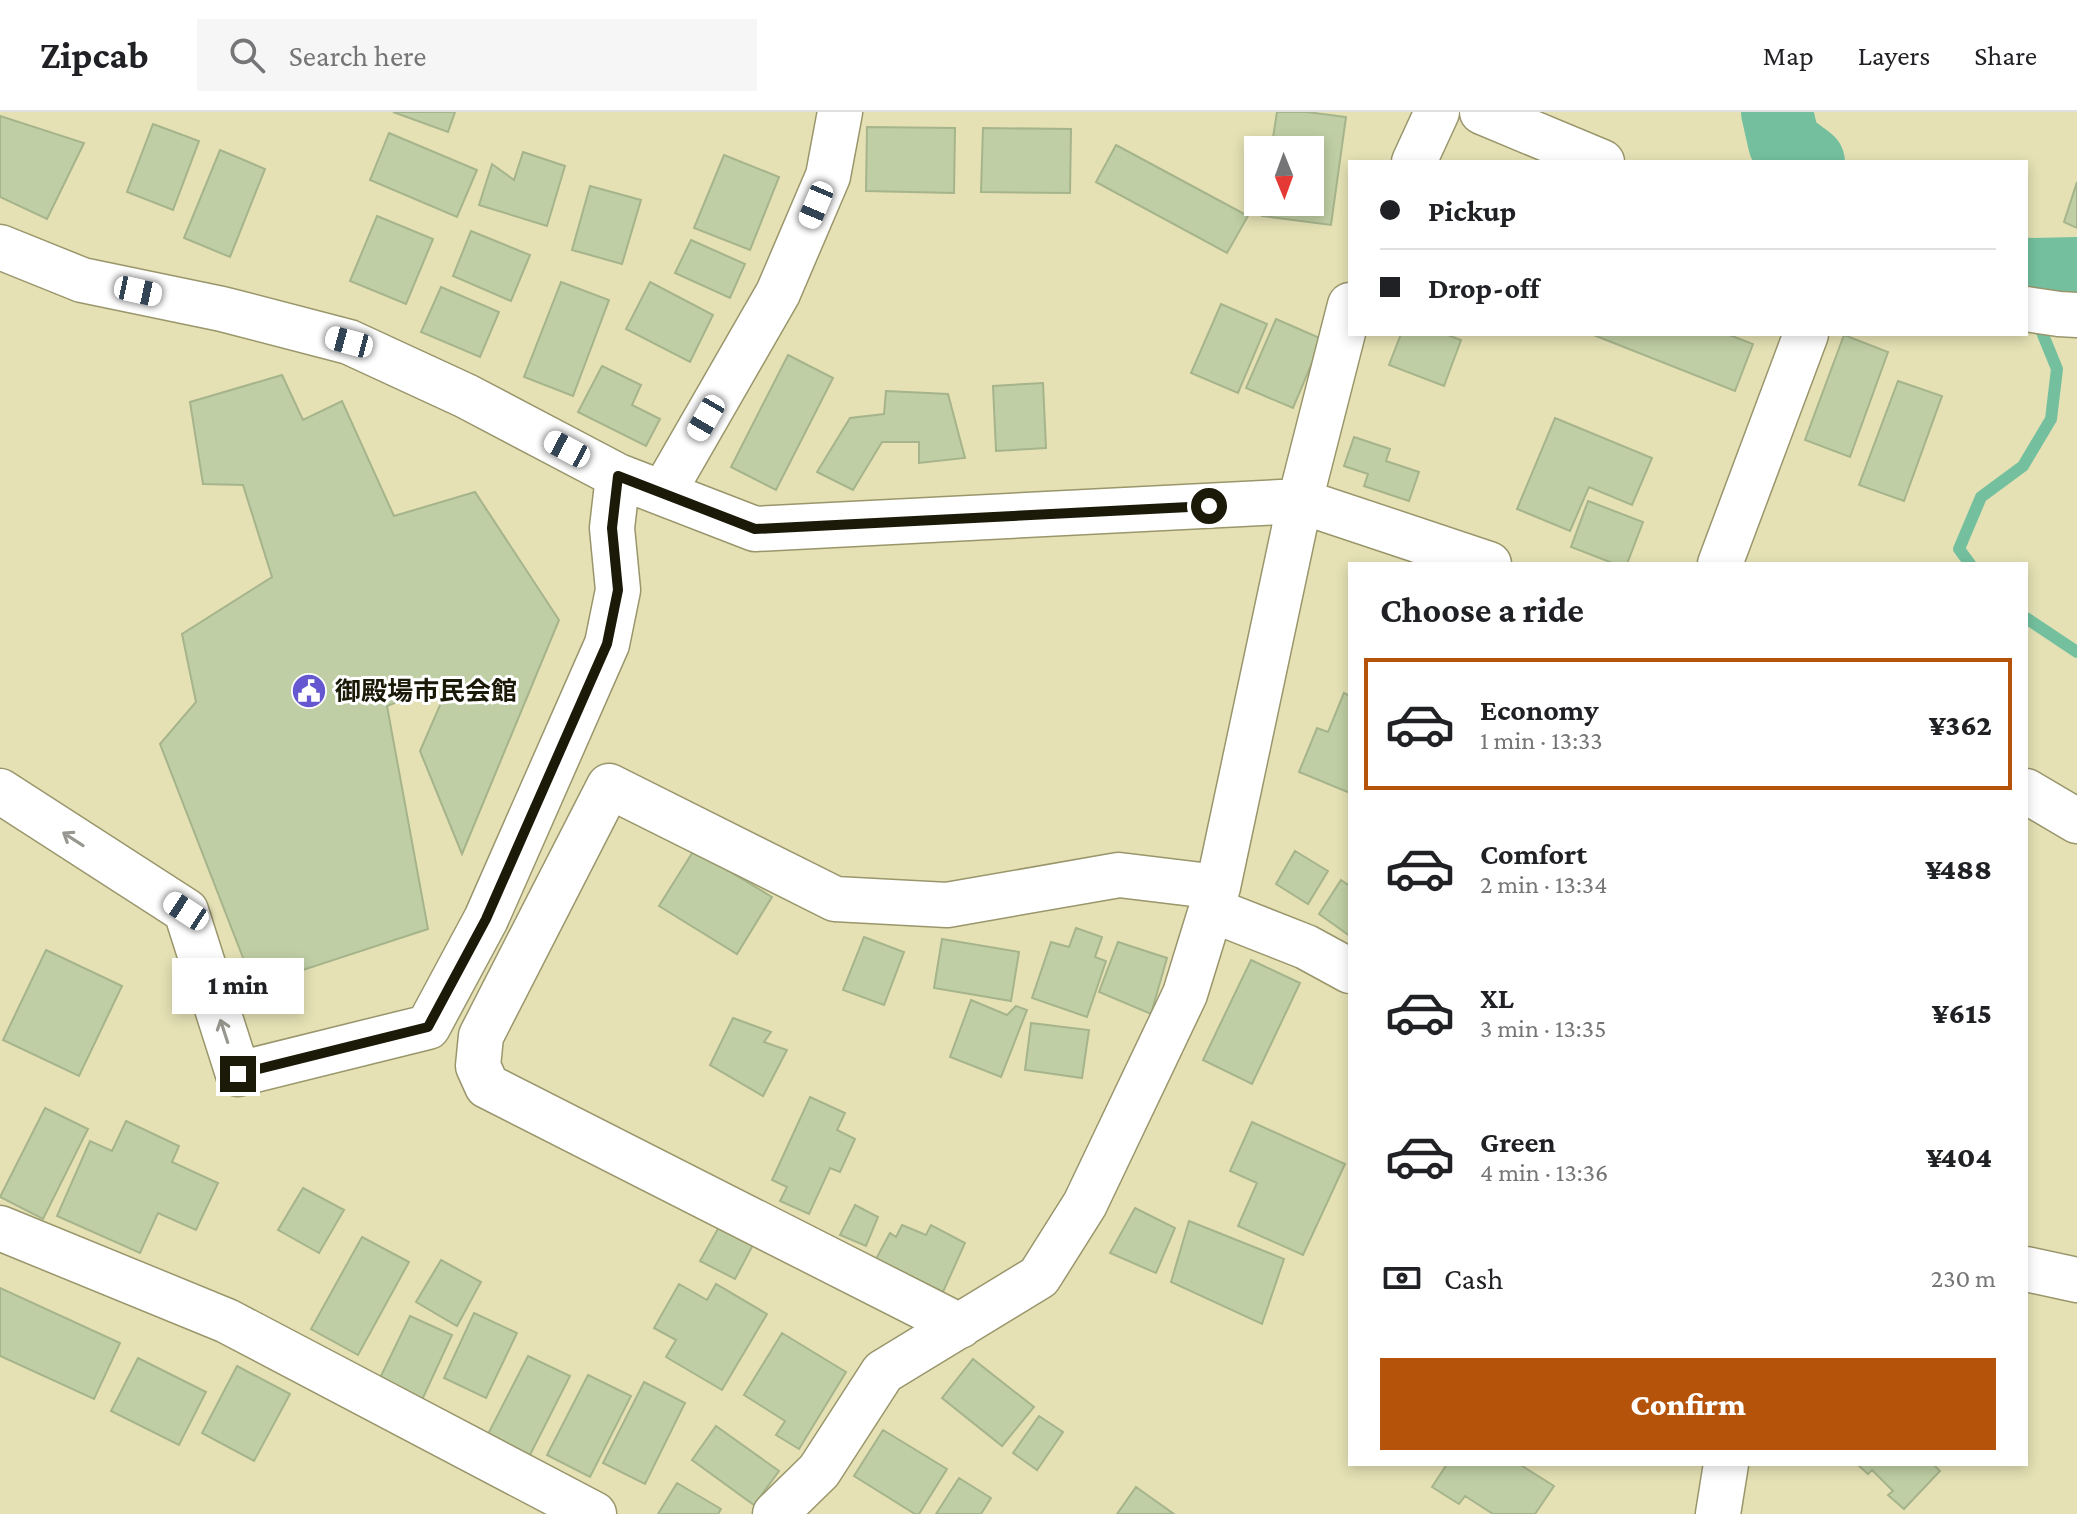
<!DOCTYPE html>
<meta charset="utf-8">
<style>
:root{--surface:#fff;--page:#f6f6f6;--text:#202124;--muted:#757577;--line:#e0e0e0;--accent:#b45309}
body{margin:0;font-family:"Crimson Pro","Noto Sans JP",serif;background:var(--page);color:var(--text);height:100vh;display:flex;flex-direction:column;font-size:30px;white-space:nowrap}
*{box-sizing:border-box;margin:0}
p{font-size:26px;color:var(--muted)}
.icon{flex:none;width:44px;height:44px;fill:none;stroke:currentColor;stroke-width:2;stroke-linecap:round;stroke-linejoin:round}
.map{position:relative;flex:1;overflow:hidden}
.side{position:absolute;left:1348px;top:450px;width:680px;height:904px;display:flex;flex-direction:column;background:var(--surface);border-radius:0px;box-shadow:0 4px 12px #0003}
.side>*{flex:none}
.guide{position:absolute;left:1348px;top:48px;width:680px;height:176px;border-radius:0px;box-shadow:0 4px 12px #0003;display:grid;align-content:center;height:176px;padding:0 32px;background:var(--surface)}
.needle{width:52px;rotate:179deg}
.controls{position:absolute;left:1244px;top:24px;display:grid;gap:16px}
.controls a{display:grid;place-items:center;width:80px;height:80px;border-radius:0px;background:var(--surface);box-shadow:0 4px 12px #0003;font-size:40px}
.end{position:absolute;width:36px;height:36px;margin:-18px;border:10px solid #1b1908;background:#fff;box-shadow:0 0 0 4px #fff}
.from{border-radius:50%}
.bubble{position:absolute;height:56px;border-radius:0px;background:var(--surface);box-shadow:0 4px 12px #0003;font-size:26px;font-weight:800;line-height:56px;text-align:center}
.car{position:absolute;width:24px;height:48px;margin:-24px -12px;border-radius:10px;box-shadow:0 0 6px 2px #0007;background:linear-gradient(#fff 24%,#345 0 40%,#fff 0 76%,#345 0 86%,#fff 0)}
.guide b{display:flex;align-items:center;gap:28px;height:76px;font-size:30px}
.guide b+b{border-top:2px solid var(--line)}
.guide i{width:20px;height:20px;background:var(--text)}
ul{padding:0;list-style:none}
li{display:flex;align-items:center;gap:24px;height:132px;margin:0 16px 12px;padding:0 16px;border:4px solid transparent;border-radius:0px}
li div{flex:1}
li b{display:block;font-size:30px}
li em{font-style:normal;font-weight:800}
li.active{border-color:var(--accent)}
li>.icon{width:72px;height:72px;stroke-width:1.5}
h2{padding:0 32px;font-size:36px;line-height:96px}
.pay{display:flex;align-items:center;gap:20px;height:88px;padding:0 32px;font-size:30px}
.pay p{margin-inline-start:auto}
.primary-button{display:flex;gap:16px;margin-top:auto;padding:16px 32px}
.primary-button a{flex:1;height:92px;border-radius:0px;background:var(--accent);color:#fff;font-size:32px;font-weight:800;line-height:92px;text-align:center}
header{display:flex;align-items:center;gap:48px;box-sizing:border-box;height:112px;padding:0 40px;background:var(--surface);border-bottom:2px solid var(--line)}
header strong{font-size:38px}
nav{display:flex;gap:44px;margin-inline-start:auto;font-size:28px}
.search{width:560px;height:72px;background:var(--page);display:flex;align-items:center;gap:20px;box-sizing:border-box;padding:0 28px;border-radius:0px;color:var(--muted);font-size:30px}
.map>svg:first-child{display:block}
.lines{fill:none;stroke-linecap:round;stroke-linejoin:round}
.stream{stroke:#74c09e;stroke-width:12}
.river{stroke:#74c09e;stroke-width:72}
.building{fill:#bfcea4;stroke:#a6b48b;stroke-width:2}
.minor-casing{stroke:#9a966c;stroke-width:47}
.minor{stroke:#fff;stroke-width:44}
.oneway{stroke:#989890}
.route{stroke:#1b1908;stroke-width:10}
.labels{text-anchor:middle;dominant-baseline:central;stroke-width:6;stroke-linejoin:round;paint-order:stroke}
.poi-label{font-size:26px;font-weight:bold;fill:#1b1908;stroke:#fff;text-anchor:start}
</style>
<header>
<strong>Zipcab</strong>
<div class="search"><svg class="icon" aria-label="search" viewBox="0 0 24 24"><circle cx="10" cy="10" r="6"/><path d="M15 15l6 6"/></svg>Search here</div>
<nav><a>Map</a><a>Layers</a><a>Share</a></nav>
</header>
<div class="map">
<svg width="2077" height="1402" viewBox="0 0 2077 1402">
<rect width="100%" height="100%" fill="#e5e1b5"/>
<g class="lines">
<path class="stream" d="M1970 452 1959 437 1981 385 2023 354 2051 307 2057 257 2037 208
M2026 506 2077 540"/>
<path class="river" d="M1777 0 1784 31 1809 50
M2026 162 2077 161"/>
</g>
<path class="building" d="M393 0H455L448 20Z
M1277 0H1307L1346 5 1331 113 1262 104 1264 90H1310V38H1271Z
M0 4 84 31 47 107 0 85Z
M153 12 199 29 173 98 127 80Z
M867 15 955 16 954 81 866 79Z
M983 16 1071 17 1070 81 981 80Z
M389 21 477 58 457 105 370 68Z
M1116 33 1248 104 1227 141 1096 70Z
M220 38 265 57 230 145 184 126Z
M523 40 565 54 547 114 479 93 492 52 514 68Z
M724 43 779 65 750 138 694 116Z
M2077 70V116L2064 110Z
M590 74 641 88 622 152 572 138Z
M377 104 433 127 406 192 350 169Z
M471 119 530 143 511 189 453 164Z
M691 128 745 152 730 186 675 161Z
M561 170 609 188 573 284 524 265Z
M650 170 713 203 690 250 626 217Z
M441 175 499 200 480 245 421 220Z
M1221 192 1267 212 1238 281 1191 261Z
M1276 207 1322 227 1293 296 1246 276Z
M1401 222H1445L1461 228 1444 274 1389 253Z
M1591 222H1727L1753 232 1735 279Z
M1844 223 1888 240 1850 345 1805 328Z
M788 243 833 266 776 378 731 355Z
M602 254 641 273 632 293 660 307 646 334 578 300Z
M282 263 303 308 342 289 394 404 475 380 559 508 462 742 420 639 451 568 387 594 428 817 254 874 160 632 196 590 182 522 272 465 243 373 203 372 190 290Z
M1898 269 1942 284 1904 389 1859 373Z
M1043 271 1046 336 996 339 993 274Z
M886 279 948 282 965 346 919 351V330H882L853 378 817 360 850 306 884 302Z
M1555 306 1652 346 1632 393 1589 375 1570 419 1517 397Z
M1354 325 1390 337 1386 349 1419 360 1409 389 1364 374 1368 362 1344 354Z
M1588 389 1643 410 1627 452H1615L1571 435Z
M1344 581 1350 584V681L1299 660 1317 616 1328 620Z
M694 738 772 785 737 842 659 794Z
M1295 739 1328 759 1308 792 1276 772Z
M1341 768 1350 774V824L1319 802Z
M1076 816 1102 825 1095 845 1106 849 1087 905 1032 886 1051 830 1069 835Z
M864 825 904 840 884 893 843 878Z
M942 827 1019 840 1011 889 934 876Z
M1118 830 1167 846 1151 902 1099 880Z
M46 838 122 874 79 964 3 928Z
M1251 848 1300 871 1252 972 1203 948Z
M971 888 1007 903 1016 894 1027 898 1001 965 950 945Z
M733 906 771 920 764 930 787 938 763 984 710 953Z
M1031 911 1089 918 1082 966 1025 958Z
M810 985 845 1001 837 1018 855 1027 840 1060 830 1056 809 1102 780 1089 787 1075 772 1068Z
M45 996 88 1017 43 1107 0 1085Z
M126 1009 179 1034 172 1050 218 1071 196 1118 158 1101 140 1141 57 1104 90 1029 112 1039Z
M1252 1010 1345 1052 1303 1143 1238 1114 1257 1071 1230 1059Z
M303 1076 344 1098 319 1141 278 1118Z
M855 1093 878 1105 866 1134 840 1123Z
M1135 1096 1175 1116 1156 1161 1110 1141Z
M1189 1109 1284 1147 1262 1212 1171 1170Z
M720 1113 754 1131 735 1167 700 1149Z
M902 1113 926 1123 931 1113 965 1131 943 1180 876 1147 890 1121 896 1125Z
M362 1125 409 1150 358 1243 311 1217Z
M441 1148 481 1170 457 1214 416 1190Z
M679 1172 707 1188 716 1172 767 1202 722 1278 666 1245 676 1228 654 1216Z
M0 1176 120 1231 94 1287 0 1244Z
M474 1201 517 1221 486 1286 444 1266Z
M410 1204 452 1223 422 1288 379 1268Z
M782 1221 846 1260 799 1337 776 1323 785 1309 744 1283Z
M528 1244 570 1264 529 1345 487 1324Z
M138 1246 206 1280 179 1333 111 1299Z
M973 1247 1034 1295 1002 1334 942 1286Z
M237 1254 290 1282 254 1349 202 1321Z
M588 1263 631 1284 590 1365 547 1343Z
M644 1270 685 1291 645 1372 603 1351Z
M1039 1304 1063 1320 1037 1358 1013 1341Z
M716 1314 779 1359 754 1393 692 1348Z
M883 1318 947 1357 919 1402H915L854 1364Z
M1447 1352H1519L1554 1374 1535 1402H1493L1465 1384 1459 1392 1432 1375Z
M1857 1352H1933L1940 1359 1904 1397 1888 1383 1893 1379 1872 1358 1868 1362Z
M959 1366 991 1386 981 1402H936Z
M677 1371 721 1397 718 1402H658Z
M1136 1375 1174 1402H1117Z"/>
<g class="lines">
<g class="minor-casing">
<path id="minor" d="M1482 0 1602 50
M1414 50 1437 0
M0 135 82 168 222 197 349 230 466 284 618 364 755 417 1300 389 1489 452
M2026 197 2059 202 2077 203
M663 381 778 181 828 64 840 0
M1720 452 1806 222
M0 679 186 799 238 962 428 915 486 807 607 532 618 478 612 416 618 364
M2026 679 2077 709
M1212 798 1306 835 1350 859
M0 1116 227 1209 594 1402
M2026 1157 2077 1168
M960 1214 487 974 478 954 481 924 609 674 835 787 947 793 1119 763 1218 775
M775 1402 819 1359 883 1260 1039 1165 1085 1092 1185 882 1218 775 1300 389 1350 193
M1718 1402 1726 1352"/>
</g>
<use href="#minor" class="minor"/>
</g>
<defs><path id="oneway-shaft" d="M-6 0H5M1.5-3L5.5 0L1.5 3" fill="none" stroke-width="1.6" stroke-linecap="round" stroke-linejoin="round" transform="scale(2)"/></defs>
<g class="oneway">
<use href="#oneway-shaft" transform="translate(73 727) rotate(-147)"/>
<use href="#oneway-shaft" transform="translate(224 919) rotate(-108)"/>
</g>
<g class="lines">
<path class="route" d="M238 962 428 915 486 807 607 532 618 478 612 416 618 364 755 417 1209 394"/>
</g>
<defs>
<g id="civic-disc" transform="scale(1.8)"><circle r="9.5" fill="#6557d0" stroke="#fff"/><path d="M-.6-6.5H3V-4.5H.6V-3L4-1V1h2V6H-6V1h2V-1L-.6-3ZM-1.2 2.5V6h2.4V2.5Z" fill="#fff"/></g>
</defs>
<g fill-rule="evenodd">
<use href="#civic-disc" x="309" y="579"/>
</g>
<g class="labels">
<g class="poi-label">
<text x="335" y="579">御殿場市民会館</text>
</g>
</g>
</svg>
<div class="controls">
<a><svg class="needle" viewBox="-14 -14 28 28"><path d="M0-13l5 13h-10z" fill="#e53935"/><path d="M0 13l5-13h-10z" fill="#757577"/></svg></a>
</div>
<i class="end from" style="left:1209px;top:394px"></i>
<i class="end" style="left:238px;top:962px"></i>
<div class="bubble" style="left:172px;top:846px;width:132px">1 min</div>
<i class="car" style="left:816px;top:93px;rotate:203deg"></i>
<i class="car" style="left:138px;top:179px;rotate:102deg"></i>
<i class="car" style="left:349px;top:230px;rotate:285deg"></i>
<i class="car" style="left:706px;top:306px;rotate:210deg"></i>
<i class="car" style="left:567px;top:337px;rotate:298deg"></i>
<i class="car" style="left:186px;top:799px;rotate:303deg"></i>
<div class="guide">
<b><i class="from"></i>Pickup</b>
<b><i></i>Drop-off</b>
</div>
<section class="side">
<h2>Choose a ride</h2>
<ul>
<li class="active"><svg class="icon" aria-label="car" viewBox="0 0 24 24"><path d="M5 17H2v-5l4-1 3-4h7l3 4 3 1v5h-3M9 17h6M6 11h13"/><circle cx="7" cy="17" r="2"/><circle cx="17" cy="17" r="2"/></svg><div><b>Economy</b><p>1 min · 13:33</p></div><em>¥362</em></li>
<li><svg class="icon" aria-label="car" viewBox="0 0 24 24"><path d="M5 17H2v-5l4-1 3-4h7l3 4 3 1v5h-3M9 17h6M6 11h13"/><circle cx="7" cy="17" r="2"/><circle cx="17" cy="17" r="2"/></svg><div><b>Comfort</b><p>2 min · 13:34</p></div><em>¥488</em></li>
<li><svg class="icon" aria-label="car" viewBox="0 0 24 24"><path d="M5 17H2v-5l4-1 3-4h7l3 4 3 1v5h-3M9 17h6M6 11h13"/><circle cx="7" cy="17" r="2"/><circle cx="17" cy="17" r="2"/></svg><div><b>XL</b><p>3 min · 13:35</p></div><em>¥615</em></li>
<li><svg class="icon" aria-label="car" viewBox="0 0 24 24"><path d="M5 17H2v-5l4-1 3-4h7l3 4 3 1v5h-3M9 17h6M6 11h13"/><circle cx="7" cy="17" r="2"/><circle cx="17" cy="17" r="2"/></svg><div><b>Green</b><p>4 min · 13:36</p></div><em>¥404</em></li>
</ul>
<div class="pay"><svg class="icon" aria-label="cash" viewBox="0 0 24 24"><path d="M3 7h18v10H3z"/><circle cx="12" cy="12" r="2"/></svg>Cash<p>230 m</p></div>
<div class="primary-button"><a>Confirm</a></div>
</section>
</div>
